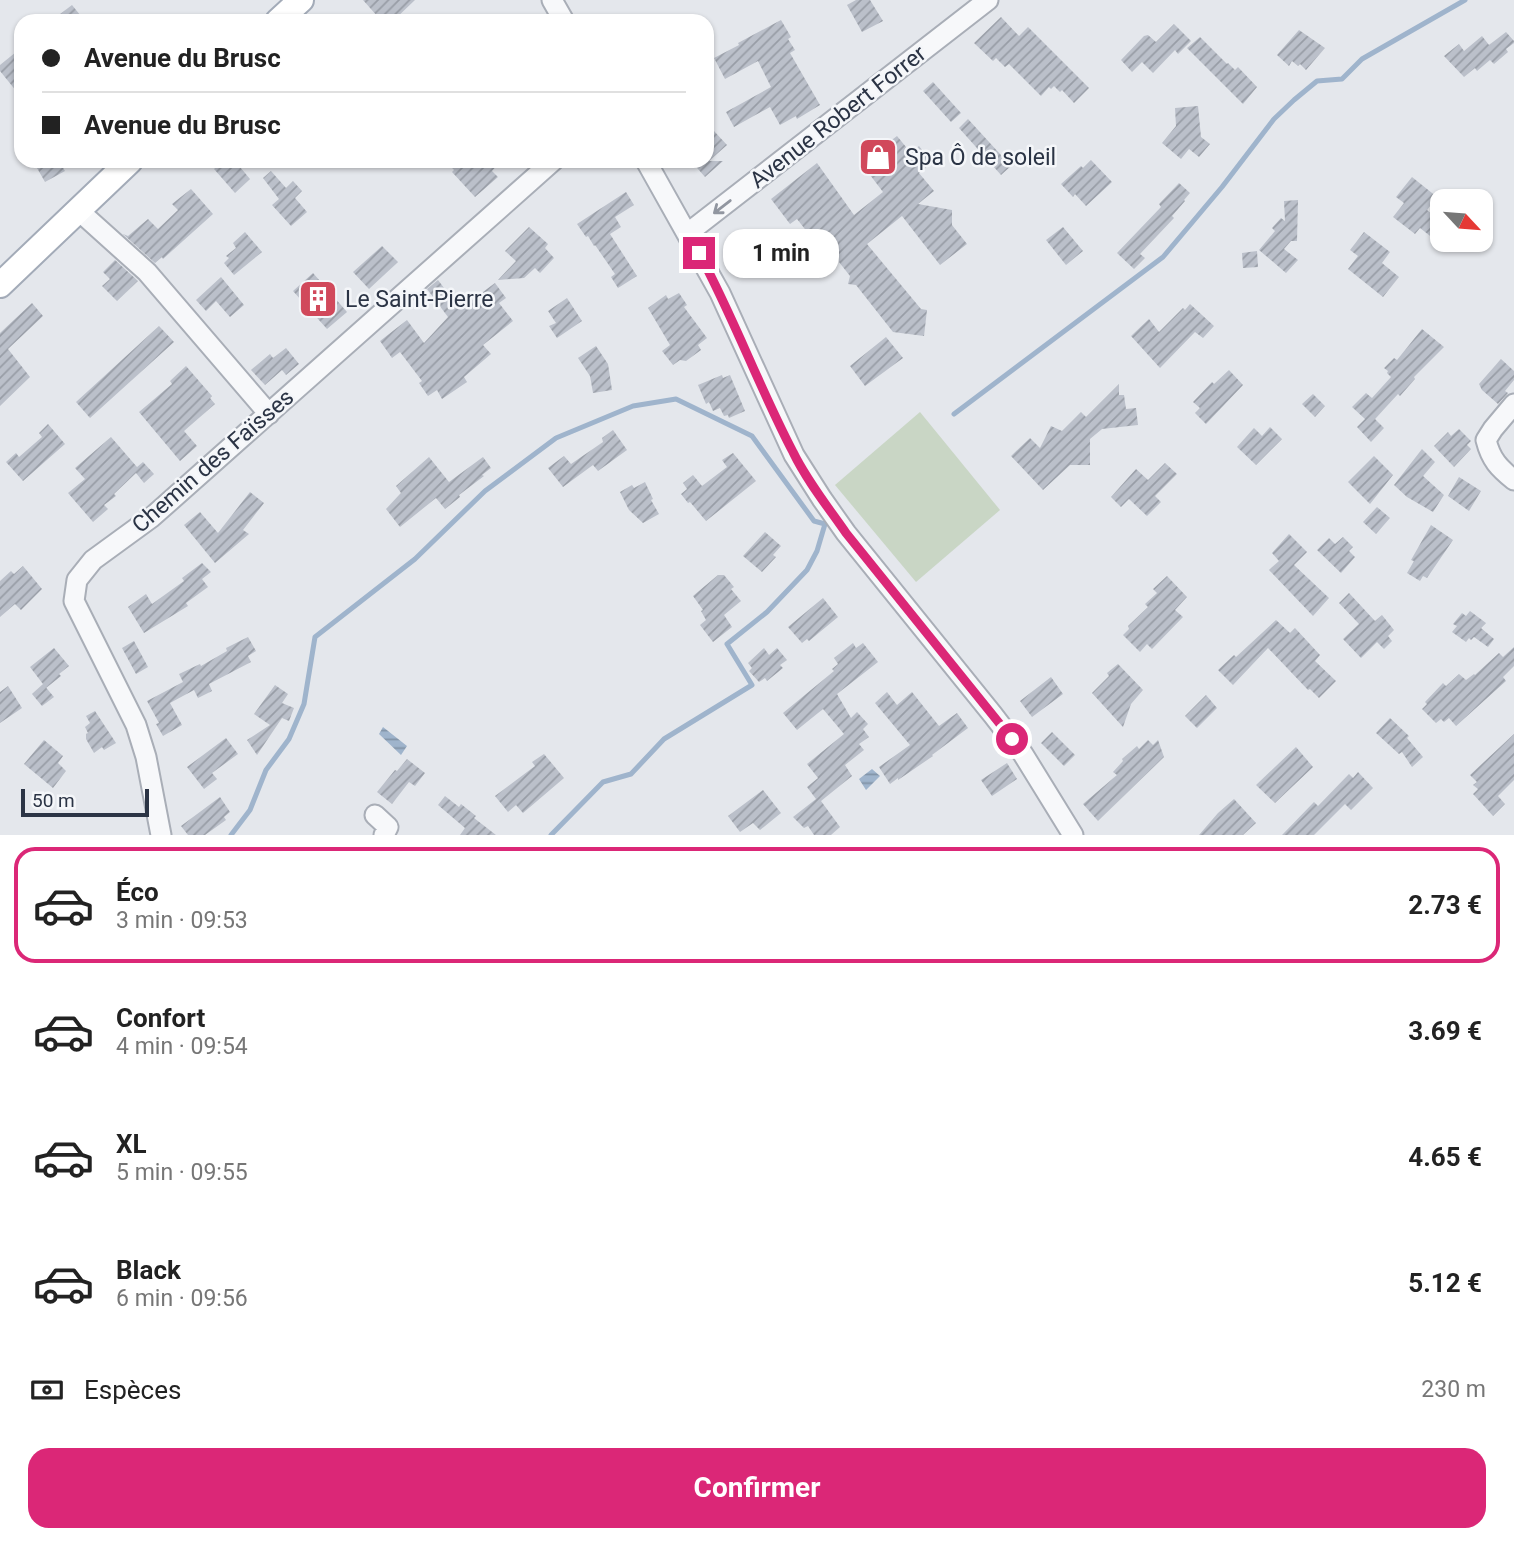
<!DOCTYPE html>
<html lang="fr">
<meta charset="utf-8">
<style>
:root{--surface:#fff;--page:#f6f6f6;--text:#222;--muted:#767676;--line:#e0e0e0;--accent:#db2777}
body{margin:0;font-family:Roboto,sans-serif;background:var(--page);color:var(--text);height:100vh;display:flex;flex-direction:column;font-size:26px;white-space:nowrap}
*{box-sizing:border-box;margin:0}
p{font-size:23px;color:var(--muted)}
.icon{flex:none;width:38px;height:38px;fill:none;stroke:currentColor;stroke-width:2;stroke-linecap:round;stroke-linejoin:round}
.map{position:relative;height:835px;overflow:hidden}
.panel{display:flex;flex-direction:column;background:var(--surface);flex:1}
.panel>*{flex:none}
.hud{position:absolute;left:14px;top:14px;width:700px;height:154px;border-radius:21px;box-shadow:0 2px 5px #0004;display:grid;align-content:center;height:154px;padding:0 28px;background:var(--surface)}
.needle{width:46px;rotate:116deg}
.tools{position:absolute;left:1430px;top:189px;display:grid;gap:14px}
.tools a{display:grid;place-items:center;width:63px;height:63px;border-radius:14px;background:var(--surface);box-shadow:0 2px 5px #0004;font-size:35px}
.scale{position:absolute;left:21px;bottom:18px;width:128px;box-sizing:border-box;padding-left:7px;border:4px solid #2b3445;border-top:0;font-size:19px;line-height:24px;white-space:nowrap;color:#2b3445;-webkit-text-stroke:5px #f4f6f9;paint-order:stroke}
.end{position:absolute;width:32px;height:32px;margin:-16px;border:9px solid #db2777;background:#fff;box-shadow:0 0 0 4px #fff}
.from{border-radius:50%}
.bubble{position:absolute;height:49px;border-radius:21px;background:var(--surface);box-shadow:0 2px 5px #0004;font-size:23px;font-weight:700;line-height:49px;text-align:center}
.hud b{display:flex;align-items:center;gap:24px;height:66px;font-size:26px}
.hud b+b{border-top:2px solid var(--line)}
.hud i{width:18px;height:18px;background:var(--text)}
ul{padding:12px 0 0;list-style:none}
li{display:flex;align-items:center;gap:21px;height:116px;margin:0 14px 10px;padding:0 14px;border:4px solid transparent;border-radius:21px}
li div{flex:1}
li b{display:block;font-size:26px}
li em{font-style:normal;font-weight:700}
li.active{border-color:var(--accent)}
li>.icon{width:63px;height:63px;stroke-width:1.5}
.pay{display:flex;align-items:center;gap:18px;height:77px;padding:0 28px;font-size:26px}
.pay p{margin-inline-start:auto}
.primary-button{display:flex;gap:14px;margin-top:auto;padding:14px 28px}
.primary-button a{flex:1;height:80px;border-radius:21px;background:var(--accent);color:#fff;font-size:28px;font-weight:700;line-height:80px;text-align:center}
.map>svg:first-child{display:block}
.pitch{fill:#c9d6c5}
.water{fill:url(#water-rules)}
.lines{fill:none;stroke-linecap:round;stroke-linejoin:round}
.stream{stroke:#9fb4cc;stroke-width:5}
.building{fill:url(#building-hatch)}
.minor-casing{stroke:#a9aeb7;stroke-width:23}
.major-casing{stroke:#a3abb8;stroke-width:28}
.minor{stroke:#f7f8fa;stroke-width:19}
.major{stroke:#fff;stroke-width:24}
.oneway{stroke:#9196a0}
.route{stroke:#db2777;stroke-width:9}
.labels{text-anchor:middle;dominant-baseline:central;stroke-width:5;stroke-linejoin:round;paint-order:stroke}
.street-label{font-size:23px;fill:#2b3445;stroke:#f4f6f9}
.poi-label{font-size:23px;fill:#2b3445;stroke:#f4f6f9;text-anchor:start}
</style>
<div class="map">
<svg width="1514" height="835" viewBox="0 0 1514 835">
<defs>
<pattern id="water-rules" width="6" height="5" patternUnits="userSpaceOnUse" patternTransform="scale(1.75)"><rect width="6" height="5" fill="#9fb4cc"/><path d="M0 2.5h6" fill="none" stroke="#8293a7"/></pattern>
<pattern id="building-hatch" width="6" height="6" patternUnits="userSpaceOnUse" patternTransform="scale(1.75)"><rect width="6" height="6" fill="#bbc0ca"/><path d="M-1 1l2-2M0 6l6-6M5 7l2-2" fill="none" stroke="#989da6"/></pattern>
</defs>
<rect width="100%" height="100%" fill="#e4e7ec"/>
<path class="pitch" d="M920 412 1000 510 916 582 835 485Z"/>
<path class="water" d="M383 727 407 746 401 755 379 734Z
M872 769 880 776 866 790 859 779Z"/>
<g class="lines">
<path class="stream" d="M954 414 1163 257 1222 187 1274 119 1294 100 1317 81 1342 79 1362 59 1465 0
M231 835 250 810 266 770 289 739 304 704 315 637 415 559 485 491 556 438 633 406 676 399 752 436 814 521 825 524 817 551 807 570 767 612 727 644 752 685 664 739 631 774 603 782 551 835"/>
</g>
<path class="building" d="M363 0H415L393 21H387L380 14 378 17Z
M856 0H870L883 21 862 32 847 5Z
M72 5 85 21H51Z
M1001 17 1019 36 1028 27 1089 88 1074 103 1062 90 1060 92 1054 86 1051 89 1049 87 1041 96 1009 64 1005 67 996 58 993 61 974 43Z
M781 20 791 37 788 39 795 50 790 53 820 105 797 119 796 116 780 125 770 107 734 127 726 112 771 87 758 61 725 79 714 58 739 45 738 43Z
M1174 24 1191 41 1178 54 1175 50 1153 73 1142 62 1132 72 1121 60 1144 36 1148 35 1156 42Z
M1299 30 1325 48 1306 70 1300 64 1298 66 1292 61 1289 66 1277 55Z
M1506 32 1514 41V43L1506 49 1508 52 1494 64 1490 60 1477 71 1475 68 1464 77 1444 56 1459 44 1464 51 1482 36 1489 45Z
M1200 37 1227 64 1228 63 1235 70 1238 67 1257 87 1243 104 1187 48Z
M21 48V97L0 71V65Z
M933 82 961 113 951 122 923 91Z
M1198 106 1201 137 1210 144 1199 157 1189 149 1181 159 1162 143 1176 126 1175 108Z
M968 119 1011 166 1001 175 959 128Z
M714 131 727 145 709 161H723L705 177 691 161H707V137Z
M897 136 911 153 919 146 932 163 919 173 934 191 918 204 952 210V225L967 244 940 265 902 216 867 244 921 309 927 310 924 336 893 332 856 285 848 284 850 276 820 238 815 242 797 219 790 224 771 199 817 163 854 215 883 192 864 167 870 162 867 159Z
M1091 160 1112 182 1086 206 1075 194 1073 197 1061 184 1081 166 1083 168Z
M33 161H59L65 171 45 182Z
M223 161H235L250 179 235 193 214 169Z
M446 161H501L492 171 498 177 475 197 452 172 454 170Z
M271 171 286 188 293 181 302 191 295 198 307 212 291 226 272 205 279 199 263 178Z
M1412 177 1437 197 1427 210 1442 222V230L1434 239 1420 228 1415 234 1393 217 1404 203 1396 197Z
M1179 183 1190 193 1184 200 1185 201 1172 216 1174 218 1140 254 1145 258 1134 269 1117 253 1161 207 1159 204Z
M191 189 213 214 163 259 162 257 155 263 123 234 128 236 148 219 158 229 178 210 172 204Z
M626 192 634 205 615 217 621 227 610 234 637 276 618 288 611 277 615 274 595 245 594 246 588 236 586 237 577 224Z
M1298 200 1297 241H1291L1284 249 1298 260 1286 273 1259 250 1275 231 1272 228 1281 218 1285 221 1284 201Z
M529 227 548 244 545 248 554 258 540 273 535 268 524 278 498 280 516 261 505 251Z
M1063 227 1083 251 1066 265 1046 240Z
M245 232 262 252 234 275 224 263 229 258 226 256 236 248 233 243Z
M1364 232 1390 252 1382 263 1399 277 1383 297 1348 269 1358 256 1350 250Z
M382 246 398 262 369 289 353 272Z
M1257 251 1258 267 1243 268 1242 253Z
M115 260 138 281 117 301 102 286 110 279 103 272Z
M313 273 347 312 327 329 293 291Z
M221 277 244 305 230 317 216 301 206 311 196 300Z
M438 280 460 309 495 283 506 298 499 303 513 321 483 345 491 354 464 377 467 382 442 399 437 390 428 396 419 383 422 381 400 352 392 358 380 341 407 320 424 343 448 317 427 289Z
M679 293 687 305 684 307 707 338 698 345 701 350 686 361 680 360 673 365 662 351 670 345 648 308 666 295 668 299Z
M567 298 582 321 557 338 549 326 556 323 548 311Z
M32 303 43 316 8 349 30 377 0 406V333Z
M1190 304 1214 326 1203 338 1195 332 1160 368 1131 336 1149 319 1159 332 1183 308 1185 310Z
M159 326 174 342 90 418 76 402Z
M1422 329 1444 347 1414 377 1415 379 1400 396 1398 394 1375 419 1384 428 1371 442 1357 427 1365 419 1352 407 1366 393 1372 398 1391 377 1387 373 1388 371 1384 368 1394 358 1397 360Z
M886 337 903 358 865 386 850 366Z
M596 346 608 364 612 390 593 393 590 376 578 358Z
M286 348 299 364 286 375 282 370 265 385 251 370 270 354 273 358Z
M1501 359 1514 371V380L1505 391 1508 393 1498 404 1482 390 1479 384Z
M186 366 212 396 210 398 215 404 184 431 197 446 180 461 139 412 172 384 170 381Z
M1229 370 1243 385 1206 424 1195 413 1200 408 1193 402 1212 382 1214 384Z
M722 375 723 378 730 375 745 411 729 418 728 415 724 416 720 408 713 411 709 402 706 404 698 385Z
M1119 384V395H1124L1126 409 1136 408 1138 425 1102 429 1090 439V465H1070L1043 490 1011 456 1030 438 1040 448 1051 426 1062 431 1081 412 1086 417Z
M1313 394 1325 406 1315 417 1302 404Z
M48 424 65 444 23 481 6 462 16 453 19 457 42 437 39 433Z
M1270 427 1282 439 1256 465 1237 447 1254 428 1262 436Z
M1459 429 1471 441 1467 445 1471 449 1454 467 1434 446 1448 432 1451 436Z
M613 430 627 450 598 471 593 465 563 487 548 468 564 456 571 464 603 442 602 438Z
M111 437 137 467 143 462 154 474 144 483 136 473 114 494 116 496 104 505 108 509 93 522 68 493 85 479 75 468Z
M1422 449 1435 462 1423 476 1444 495 1433 512 1407 497 1394 485Z
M733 453 756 481 706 521 690 502 688 503 681 494 687 489 683 483 693 475 702 486 727 467 722 460Z
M1374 456 1393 475 1370 504 1348 482Z
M429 457 449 482 483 457 491 468 482 475 484 476 459 495 460 497 445 509 436 498 400 527 386 509 401 493 396 486Z
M1165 463 1177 474 1155 496 1161 502 1147 516 1129 499 1121 507 1111 497 1136 469 1148 480Z
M1459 477 1481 491 1469 511 1448 496Z
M645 482 653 499 651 500 659 514 643 523 629 510 620 492 632 485 634 488Z
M250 492 264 503 243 530 249 534 215 563 184 525 200 512 218 533Z
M1377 507 1390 518 1376 534 1363 522Z
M1431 525 1453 540 1427 578 1423 576 1420 581 1407 573 1414 561 1411 560Z
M765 532 781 546 773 555 776 557 762 572 743 556Z
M1289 534 1307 552 1294 565 1329 598 1313 616 1269 570 1279 561 1272 553Z
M1343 537 1353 547 1349 551 1355 557 1341 573 1317 550 1329 538 1335 544Z
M202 563 211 572 202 579 208 587 186 603 188 606 144 633 128 607 146 594 152 604 184 581 182 578Z
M23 566 42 589 21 610 15 604 0 617V581L11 571 14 574Z
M718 575H724L734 587 731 589 741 601 724 615 732 627 713 642 700 625 706 620 701 611 703 610 693 596Z
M1167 576 1187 597 1175 610 1183 617 1152 649 1147 644 1140 652 1123 635 1129 629 1128 626 1148 607 1145 604 1157 593 1153 589Z
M1349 593 1375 621 1382 615 1394 630 1388 636 1392 641 1384 649 1377 642 1361 658 1343 639 1359 624 1339 603Z
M823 598 838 617 809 641 807 639 802 643 788 627Z
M1470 611 1486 623 1481 628 1494 639 1488 647 1474 637 1471 640 1469 638 1466 642 1452 632 1457 626 1453 624 1462 613 1466 616Z
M1276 620 1290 633 1295 628 1320 655 1315 661 1336 681 1319 698 1310 689 1308 690 1268 648 1233 685 1218 670 1234 655 1236 657Z
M248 637 256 651 248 656 251 662 209 684 212 691 198 698 194 690 170 703 182 725 163 736 156 724 159 723 147 701 183 682 179 674 200 664 201 666 227 651 226 648Z
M134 641 148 667 136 674 122 648Z
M853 643 856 648 863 643 878 662 837 694 851 718 857 712 868 724 863 729 869 737 859 744 864 750 845 765 852 776 821 801 840 827 831 835H814L808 826 804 828 793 817 816 799 807 787 818 778 807 764 844 734 823 709 797 730 783 713 834 671 832 669 838 664 834 658Z
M1514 647V666L1503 677 1506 681 1456 726 1449 718 1444 722 1441 719 1436 723 1422 709 1427 704 1425 702 1443 683 1446 686 1459 674 1466 680 1474 674 1475 675 1499 653 1503 657Z
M54 648 69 666 59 674 61 676 46 688 30 667Z
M764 648 769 655 777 648 787 660 780 665 783 668 767 681 765 678 759 682 749 671 752 668 748 663Z
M1118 664 1143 690 1131 704 1123 727 1092 693 1109 676 1107 673Z
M1051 677 1063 694 1032 717 1020 701Z
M43 684 54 697 42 706 32 694Z
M275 685 288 694 282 703 294 708 289 721 282 718 257 755 247 740 270 725 254 714Z
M8 686 22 708 0 723V692Z
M887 692 897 705 912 692 939 726 957 713 968 728 932 755 933 756 898 780V778L890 784 879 767 910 745 875 703Z
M1206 695 1217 708 1197 728 1185 716Z
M95 711 116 743 104 750 102 747 94 753 86 739V734L88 733 85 727 90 723 86 716Z
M1390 718 1409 736 1407 738 1423 757 1412 767 1402 752 1399 754 1376 733Z
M1052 732 1075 755 1064 766 1041 743Z
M1514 734V780L1498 796 1505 804 1493 816 1473 794 1478 789 1473 785 1477 782 1470 775Z
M226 738 238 754 212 773 217 779 204 789 187 767Z
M44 740 63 756 58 763 66 771 53 788 24 764Z
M1148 740 1153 745 1158 740 1164 757 1098 821 1083 804 1117 775 1113 772 1123 761 1122 759 1137 746 1139 749Z
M1296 747 1313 767 1275 803 1256 785Z
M544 754 564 778 523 813 516 805 508 812 495 796 535 766 532 762Z
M407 759 425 773 415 786 409 782 392 804 377 792 395 770 397 771Z
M1007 763 1017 779 992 796 981 780Z
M1358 772 1373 788 1351 810 1345 804 1314 835H1282L1314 802 1318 806 1349 774 1353 778Z
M763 790 781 813 760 830 753 823 740 832 728 816Z
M445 796 459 807 461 804 476 816 474 818 496 835H460L465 828 438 805Z
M220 797 230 812 224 817 226 820 205 835H188L181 826Z
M1234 799 1256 823 1243 835H1199L1218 813Z"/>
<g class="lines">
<g class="minor-casing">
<path id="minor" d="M552 0 564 21
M646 161 720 293 794 455 822 499 846 533 993 715 1023 754 1073 835
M78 210 147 272 269 414
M688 233 988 0
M1514 404 1493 429 1486 440C1491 460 1499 468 1514 480
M375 815 388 827 384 835
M161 835 146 757 136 725 74 601 77 580 93 560 152 517 553 161"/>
</g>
<g class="major-casing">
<path id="major" d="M278 21 301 0
M0 285 130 161"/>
</g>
<use href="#minor" class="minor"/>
<use href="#major" class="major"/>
</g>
<defs><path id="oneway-shaft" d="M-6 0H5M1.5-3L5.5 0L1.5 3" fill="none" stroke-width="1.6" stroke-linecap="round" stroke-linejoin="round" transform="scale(1.75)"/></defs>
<use class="oneway" href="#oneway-shaft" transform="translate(722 207) rotate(142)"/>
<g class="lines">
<path class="route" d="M699 253C734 318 759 387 793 452 807 481 828 507 846 533L1012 739"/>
</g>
<defs>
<g id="shop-square" transform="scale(2.0125)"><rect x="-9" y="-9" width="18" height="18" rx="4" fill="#d1495b" stroke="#f4f6f9"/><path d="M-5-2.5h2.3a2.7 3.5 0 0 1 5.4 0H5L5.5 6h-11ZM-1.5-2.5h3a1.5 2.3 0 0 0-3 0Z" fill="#fff"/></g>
<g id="building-square" transform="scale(2.0125)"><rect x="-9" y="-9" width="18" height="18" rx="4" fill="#d1495b" stroke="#f4f6f9"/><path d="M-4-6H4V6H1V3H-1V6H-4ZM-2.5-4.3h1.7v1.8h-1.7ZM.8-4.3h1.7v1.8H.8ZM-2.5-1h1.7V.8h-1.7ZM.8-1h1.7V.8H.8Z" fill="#fff"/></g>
</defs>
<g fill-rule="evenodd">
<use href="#shop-square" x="878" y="157"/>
<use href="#building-square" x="318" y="299"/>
</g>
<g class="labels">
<g class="street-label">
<text transform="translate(838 117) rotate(-38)">Avenue Robert Forrer</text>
<text transform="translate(213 461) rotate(-41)">Chemin des Faïsses</text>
</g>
<g class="poi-label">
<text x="905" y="157">Spa Ô de soleil</text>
<text x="345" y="299">Le Saint-Pierre</text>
</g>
</g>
</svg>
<div class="tools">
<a><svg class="needle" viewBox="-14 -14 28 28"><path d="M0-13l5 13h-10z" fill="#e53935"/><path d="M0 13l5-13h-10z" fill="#767676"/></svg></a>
</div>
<div class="scale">50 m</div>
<i class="end from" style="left:1012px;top:739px"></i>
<i class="end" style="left:699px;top:253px"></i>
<div class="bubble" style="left:723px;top:229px;width:116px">1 min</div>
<div class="hud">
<b><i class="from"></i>Avenue du Brusc</b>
<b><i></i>Avenue du Brusc</b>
</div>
</div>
<section class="panel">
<ul>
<li class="active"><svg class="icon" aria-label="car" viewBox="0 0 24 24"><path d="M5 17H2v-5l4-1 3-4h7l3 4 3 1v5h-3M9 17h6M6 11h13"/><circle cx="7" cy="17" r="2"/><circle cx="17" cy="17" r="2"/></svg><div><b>Éco</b><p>3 min · 09:53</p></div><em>2.73 €</em></li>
<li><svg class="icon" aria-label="car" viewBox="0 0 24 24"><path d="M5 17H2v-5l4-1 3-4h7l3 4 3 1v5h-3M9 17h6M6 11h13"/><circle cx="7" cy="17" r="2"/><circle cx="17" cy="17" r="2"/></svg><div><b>Confort</b><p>4 min · 09:54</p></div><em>3.69 €</em></li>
<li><svg class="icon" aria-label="car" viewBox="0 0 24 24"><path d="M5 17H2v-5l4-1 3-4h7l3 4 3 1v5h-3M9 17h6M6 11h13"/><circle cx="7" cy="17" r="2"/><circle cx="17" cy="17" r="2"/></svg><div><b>XL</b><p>5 min · 09:55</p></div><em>4.65 €</em></li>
<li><svg class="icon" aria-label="car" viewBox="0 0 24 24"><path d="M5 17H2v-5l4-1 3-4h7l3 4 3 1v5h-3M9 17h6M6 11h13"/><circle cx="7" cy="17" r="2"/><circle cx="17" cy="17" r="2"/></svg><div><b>Black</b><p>6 min · 09:56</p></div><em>5.12 €</em></li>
</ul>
<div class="pay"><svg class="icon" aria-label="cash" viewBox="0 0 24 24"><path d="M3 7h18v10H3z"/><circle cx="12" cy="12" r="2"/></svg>Espèces<p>230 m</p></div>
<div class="primary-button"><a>Confirmer</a></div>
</section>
